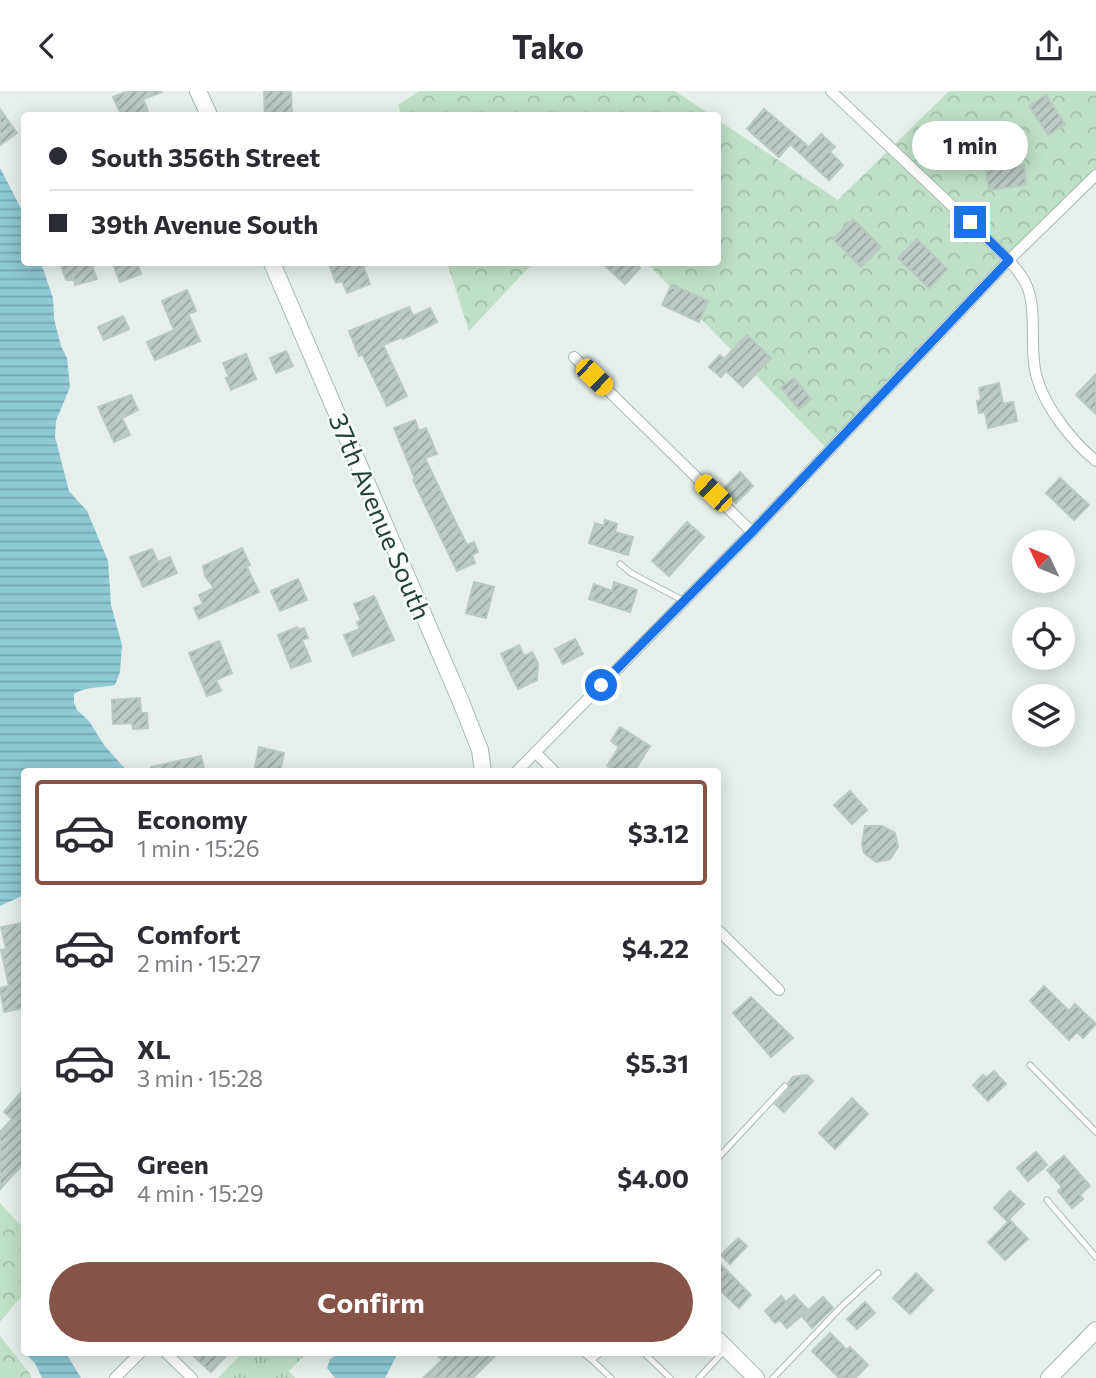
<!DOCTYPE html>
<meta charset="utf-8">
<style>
:root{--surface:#fff;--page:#f2f2f3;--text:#2b2b33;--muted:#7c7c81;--line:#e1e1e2;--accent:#855347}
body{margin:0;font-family:Commissioner,sans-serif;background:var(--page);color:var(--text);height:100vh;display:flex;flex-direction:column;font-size:26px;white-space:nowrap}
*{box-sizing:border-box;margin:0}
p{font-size:23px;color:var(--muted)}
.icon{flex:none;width:38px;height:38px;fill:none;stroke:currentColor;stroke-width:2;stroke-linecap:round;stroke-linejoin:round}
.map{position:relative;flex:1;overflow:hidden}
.sheet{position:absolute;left:21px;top:677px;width:700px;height:588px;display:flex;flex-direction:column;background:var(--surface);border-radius:7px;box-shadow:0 4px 18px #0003}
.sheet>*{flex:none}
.top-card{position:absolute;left:21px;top:21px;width:700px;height:154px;border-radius:7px;box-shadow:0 4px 18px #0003;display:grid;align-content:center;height:154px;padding:0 28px;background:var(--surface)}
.needle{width:46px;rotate:314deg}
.buttons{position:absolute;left:1012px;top:439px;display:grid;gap:14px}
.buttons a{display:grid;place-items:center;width:63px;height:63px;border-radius:50%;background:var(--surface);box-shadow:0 4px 18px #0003;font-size:35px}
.end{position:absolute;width:32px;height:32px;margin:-16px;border:9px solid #1a73e8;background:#fff;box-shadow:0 0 0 4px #fff}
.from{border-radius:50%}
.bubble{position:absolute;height:49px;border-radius:24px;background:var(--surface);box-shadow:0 4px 18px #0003;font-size:23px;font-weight:700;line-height:49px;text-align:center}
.car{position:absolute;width:21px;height:42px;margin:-21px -10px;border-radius:9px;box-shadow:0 0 5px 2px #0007;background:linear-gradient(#f5c518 24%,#345 0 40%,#f5c518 0 76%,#345 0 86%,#f5c518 0)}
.top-card b{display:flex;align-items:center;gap:24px;height:66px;font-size:26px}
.top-card b+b{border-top:2px solid var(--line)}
.top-card i{width:18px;height:18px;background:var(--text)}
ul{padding:12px 0 0;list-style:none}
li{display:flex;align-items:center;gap:21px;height:105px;margin:0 14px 10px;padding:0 14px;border:4px solid transparent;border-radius:7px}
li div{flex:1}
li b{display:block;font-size:26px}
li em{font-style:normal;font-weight:700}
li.active{border-color:var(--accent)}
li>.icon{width:63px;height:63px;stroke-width:1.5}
.button{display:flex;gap:14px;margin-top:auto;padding:14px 28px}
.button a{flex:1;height:80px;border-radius:42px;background:var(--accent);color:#fff;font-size:28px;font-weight:700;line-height:80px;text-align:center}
header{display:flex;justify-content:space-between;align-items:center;height:91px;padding:0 28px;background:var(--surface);font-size:32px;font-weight:700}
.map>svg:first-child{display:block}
.forest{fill:url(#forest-crowns)}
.park{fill:url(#park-tufts)}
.water{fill:url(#water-rules)}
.building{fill:url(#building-hatch);stroke:#b8c9c2;stroke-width:2}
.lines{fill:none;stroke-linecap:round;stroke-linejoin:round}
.lane-casing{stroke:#a8b8b2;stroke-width:7}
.street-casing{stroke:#a8b8b2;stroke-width:12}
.secondary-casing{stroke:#a4bbb3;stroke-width:18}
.lane{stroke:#fff;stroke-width:5}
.street{stroke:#fff;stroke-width:10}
.secondary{stroke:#fff;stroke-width:16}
.route{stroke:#1a73e8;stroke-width:9}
.labels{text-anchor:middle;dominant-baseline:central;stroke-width:5;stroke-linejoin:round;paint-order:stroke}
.street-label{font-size:26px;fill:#24423a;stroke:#f7fbf9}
</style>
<header><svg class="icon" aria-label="back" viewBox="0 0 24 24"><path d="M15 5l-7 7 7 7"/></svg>Tako<svg class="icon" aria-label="share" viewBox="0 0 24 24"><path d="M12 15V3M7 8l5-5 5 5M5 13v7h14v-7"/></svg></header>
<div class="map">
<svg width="1096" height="1287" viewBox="0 0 1096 1287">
<defs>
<pattern id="forest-crowns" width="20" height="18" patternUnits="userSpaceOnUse" patternTransform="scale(1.75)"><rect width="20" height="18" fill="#bfe0c8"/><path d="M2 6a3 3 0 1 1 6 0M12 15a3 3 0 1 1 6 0" fill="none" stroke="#a4c1ad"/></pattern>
<pattern id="park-tufts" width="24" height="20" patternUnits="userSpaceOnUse" patternTransform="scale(1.75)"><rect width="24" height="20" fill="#bfe0c8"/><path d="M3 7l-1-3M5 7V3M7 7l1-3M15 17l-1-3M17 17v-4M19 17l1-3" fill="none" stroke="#a4c1ad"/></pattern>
<pattern id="water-rules" width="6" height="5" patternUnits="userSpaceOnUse" patternTransform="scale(1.75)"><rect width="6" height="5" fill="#8ec9d4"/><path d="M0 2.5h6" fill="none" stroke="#74a5ad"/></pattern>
<pattern id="building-hatch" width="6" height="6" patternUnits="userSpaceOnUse" patternTransform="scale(1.75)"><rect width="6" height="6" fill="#bbcac4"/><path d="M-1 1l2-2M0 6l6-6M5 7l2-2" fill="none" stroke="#98a6a0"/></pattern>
</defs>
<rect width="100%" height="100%" fill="#e6efeb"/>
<path class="forest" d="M419 0H675L711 24H401L398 14Z
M949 0H1096V88L829 360 647 172H718V29L838 109Z
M447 172H533L469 240Z
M0 1112 24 1138V1202L0 1231Z
M0 1245 30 1283 31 1287H0Z"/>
<path class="park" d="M242 1262H307L289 1280 295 1287H218Z"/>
<path class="water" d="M0 77 24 123V172H41L53 207 54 228 61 255 67 267 70 296 56 330 55 346 69 400 87 420 108 470 111 514 122 554 120 581 115 594C102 597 85 595 74 603V612L77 619 89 630 104 654 128 681H24V804L0 815Z
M25 1262H66L81 1287H42L35 1272Z
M341 1262H398L385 1287H335L327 1277 330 1268Z"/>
<path class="building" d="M128 0H162V1L143 8 148 20 136 24H121L113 6Z
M264 0H291L292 24H265Z
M1046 4 1065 33 1048 44 1029 15Z
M0 18 17 42 0 54Z
M764 18 809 56 821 43 835 56 830 61 843 74 829 89 790 53 779 66 747 38Z
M1024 74 1026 94 989 99 986 79Z
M853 128 881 156 861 176 833 148Z
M917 148 947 178 929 197 898 167Z
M67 172H91L97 188 75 194 74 189H66L61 174Z
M125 172 138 174 141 183 120 191 114 176Z
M342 172H362L370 193 347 202 342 190 336 192 330 176Z
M602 172H634L640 177 625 193Z
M670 197H680L708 210 699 231 662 214Z
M187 199 196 220 188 223 200 250 155 269 147 251 174 239 162 210Z
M409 216 413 225 430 217 437 231 403 248 402 246 383 254 407 305 387 315 362 263 359 265 349 240Z
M123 225 129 238 104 249 98 236Z
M747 244 771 267 743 296 726 280 721 286 709 276 720 264 724 268Z
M286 260 293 275 276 282 270 267Z
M246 263 256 288 231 299 226 287 229 286 223 272Z
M1096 283V323L1076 304Z
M794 287 811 308 799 318 781 297Z
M999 292 1003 313 1013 311 1017 330 988 337 985 321 979 322 977 310 981 309 979 297Z
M131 304 138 319 122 327 130 344 114 351 98 316Z
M415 329 419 340 426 337 437 363 425 367 455 430 467 454 474 451 478 461 472 464 475 472 457 480 413 389 415 388 394 337Z
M740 381 753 395 736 412 723 398Z
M1060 387 1089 414 1074 429 1046 402Z
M605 429 617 433 615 441 633 446 628 464 589 452 595 432 604 435Z
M687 431 704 446 669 485 652 470Z
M242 457 250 474 247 476 259 501 199 528 194 517 203 513 199 504 214 497 205 485 203 475Z
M152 458 158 471 170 466 177 482 143 496 130 466Z
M298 488 307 509 280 520 271 500Z
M474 491 494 496 486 527 466 522Z
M614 491 637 499 630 521 589 508 594 493 612 500Z
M374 505 394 549 353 565 344 544 360 538 357 531 361 529 354 513Z
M297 536 298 539 304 537 308 547 302 549 311 570 291 577 278 544Z
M575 548 583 563 563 573 555 558Z
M219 550 232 582 216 589 221 600 207 605 189 562Z
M519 554 524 565 532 561 538 572 537 589 518 598 501 563Z
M140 607 141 622H147L148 637 133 638 132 632 113 633 112 609Z
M620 636 650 655 634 681H617L607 675 619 656 611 650Z
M259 656 284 662 280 681H254Z
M201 665 205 681H152L151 676Z
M850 700 867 719 852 733 834 714Z
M865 735H882L895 742 898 756 890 768 876 771 864 762 862 753Z
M22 832 24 843V917L4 921 0 897 9 895 1 859 6 858 1 836Z
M1044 895 1069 920 1075 913 1096 933 1083 947 1077 941 1069 949 1030 910Z
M751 906 793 947 771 966 733 922Z
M994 980 1006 993 988 1010 973 994 983 984 986 987Z
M807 984 813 990 784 1021 775 1013 789 998V991L793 986Z
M24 998V1072L0 1098V1041L12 1028 4 1021Z
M852 1007 868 1023 835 1058 819 1042Z
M1036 1061 1047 1074 1028 1090 1017 1077Z
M1064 1065 1090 1095 1080 1104 1083 1108 1072 1117 1058 1100 1062 1096 1047 1079Z
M1010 1100 1024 1113 1007 1130 994 1117Z
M1010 1129 1028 1148 1005 1169 988 1151Z
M738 1147 747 1155 730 1173 721 1164Z
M718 1171 751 1204 739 1217 718 1197Z
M916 1182 933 1199 910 1223 893 1207Z
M794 1204 808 1219 787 1237 780 1229 775 1232 765 1220 781 1205 786 1211Z
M823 1206 833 1217 812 1237 802 1225Z
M865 1211 875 1222 857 1238 847 1228Z
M830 1242 847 1259 850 1256 868 1274 855 1287H839L812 1260Z
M190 1262H229L211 1281Z
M435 1262H498L473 1287H423L442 1269Z"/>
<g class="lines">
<g class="lane-casing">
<path id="lane" d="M620 473 631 482 684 510
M1030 974 1096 1041
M718 1067 785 995
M1047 1109 1096 1166
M583 1262 592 1269
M600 1262 592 1269 611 1287
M644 1262 670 1287
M699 1287 724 1260
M773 1287 841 1216 878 1182"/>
</g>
<g class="street-casing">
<path id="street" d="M831 0 1009 169C1014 176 1021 183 1025 191 1039 217 1028 258 1037 287 1046 318 1072 350 1096 370
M574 266 752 441
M535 661 555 681
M516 681 752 441 1009 169 1096 84
M718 839 779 899
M166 1262 192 1287
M115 1287 140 1262"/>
</g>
<g class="secondary-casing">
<path id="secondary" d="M198 0 209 24
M272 172 461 611 480 659 483 681
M718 1249 756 1287
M1049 1287 1096 1239"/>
</g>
<use href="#lane" class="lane"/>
<use href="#street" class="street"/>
<use href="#secondary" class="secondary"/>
</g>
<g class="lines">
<path class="route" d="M601 594 752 441 1009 169 970 131"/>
</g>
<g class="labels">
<g class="street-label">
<text transform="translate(381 425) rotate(67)">37th Avenue South</text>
</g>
</g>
</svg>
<div class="buttons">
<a><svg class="needle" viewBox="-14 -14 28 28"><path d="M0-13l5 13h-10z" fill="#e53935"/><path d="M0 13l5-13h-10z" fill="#7c7c81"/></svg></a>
<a><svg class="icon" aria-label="locate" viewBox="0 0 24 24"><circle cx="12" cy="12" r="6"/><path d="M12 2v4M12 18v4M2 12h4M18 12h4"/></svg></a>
<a><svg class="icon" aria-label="layers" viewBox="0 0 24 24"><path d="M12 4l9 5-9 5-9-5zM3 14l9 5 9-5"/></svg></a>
</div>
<i class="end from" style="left:601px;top:594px"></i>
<i class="end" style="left:970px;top:131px"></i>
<div class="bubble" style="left:912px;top:30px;width:116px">1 min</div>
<i class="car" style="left:594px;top:286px;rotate:134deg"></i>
<i class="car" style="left:713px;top:402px;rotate:314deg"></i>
<div class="top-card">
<b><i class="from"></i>South 356th Street</b>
<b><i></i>39th Avenue South</b>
</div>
<section class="sheet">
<ul>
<li class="active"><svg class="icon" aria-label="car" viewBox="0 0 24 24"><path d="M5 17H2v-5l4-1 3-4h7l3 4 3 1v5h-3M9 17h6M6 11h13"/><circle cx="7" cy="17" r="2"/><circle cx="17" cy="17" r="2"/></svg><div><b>Economy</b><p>1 min · 15:26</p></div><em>$3.12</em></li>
<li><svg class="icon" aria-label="car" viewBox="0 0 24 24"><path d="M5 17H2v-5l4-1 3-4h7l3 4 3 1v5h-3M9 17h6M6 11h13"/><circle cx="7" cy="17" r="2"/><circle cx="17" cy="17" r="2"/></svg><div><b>Comfort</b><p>2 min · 15:27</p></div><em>$4.22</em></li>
<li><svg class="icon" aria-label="car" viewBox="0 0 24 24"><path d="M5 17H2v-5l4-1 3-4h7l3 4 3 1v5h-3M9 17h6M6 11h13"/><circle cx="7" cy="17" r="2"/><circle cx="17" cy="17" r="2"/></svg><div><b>XL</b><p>3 min · 15:28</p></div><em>$5.31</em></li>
<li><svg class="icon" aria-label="car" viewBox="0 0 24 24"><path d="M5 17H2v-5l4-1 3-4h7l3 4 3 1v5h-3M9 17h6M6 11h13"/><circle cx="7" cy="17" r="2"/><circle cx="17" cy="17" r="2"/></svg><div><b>Green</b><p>4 min · 15:29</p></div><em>$4.00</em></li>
</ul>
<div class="button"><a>Confirm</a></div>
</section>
</div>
